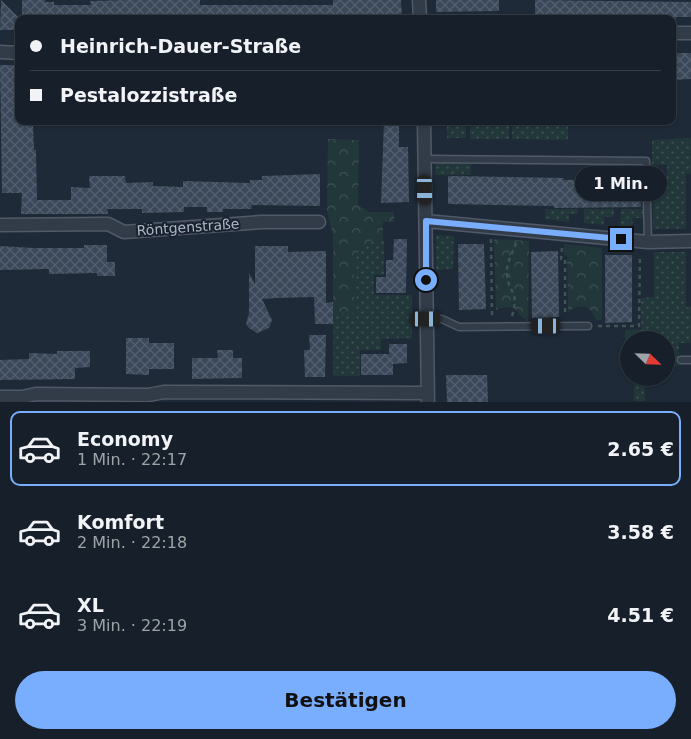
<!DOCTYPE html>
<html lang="de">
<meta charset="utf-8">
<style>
:root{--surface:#17202a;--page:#202832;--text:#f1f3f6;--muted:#9ea3a8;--line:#363e47;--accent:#79adfe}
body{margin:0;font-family:"DejaVu Sans",sans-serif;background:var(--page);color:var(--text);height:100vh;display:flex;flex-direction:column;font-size:19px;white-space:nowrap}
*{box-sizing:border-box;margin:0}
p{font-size:16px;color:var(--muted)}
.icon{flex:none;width:28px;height:28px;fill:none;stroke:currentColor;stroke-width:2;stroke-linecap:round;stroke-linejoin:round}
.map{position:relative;height:402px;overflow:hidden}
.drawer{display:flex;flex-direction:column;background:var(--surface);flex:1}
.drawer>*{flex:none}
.guide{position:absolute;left:15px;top:15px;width:661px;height:110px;border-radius:10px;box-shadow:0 1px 4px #0004,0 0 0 1px var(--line);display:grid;align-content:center;height:110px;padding:0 15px;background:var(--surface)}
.needle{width:32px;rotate:113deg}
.controls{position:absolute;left:620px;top:331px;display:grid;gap:10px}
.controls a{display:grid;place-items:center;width:55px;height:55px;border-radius:50%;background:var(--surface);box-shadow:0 1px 4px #0004,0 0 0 1px var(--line);font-size:25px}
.end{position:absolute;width:22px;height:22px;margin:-11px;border:6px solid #79adfe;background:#111;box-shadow:0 0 0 2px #111}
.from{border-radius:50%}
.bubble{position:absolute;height:35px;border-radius:18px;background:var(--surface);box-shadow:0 1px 4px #0004,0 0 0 1px var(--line);font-size:16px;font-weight:700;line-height:35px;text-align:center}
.car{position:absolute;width:15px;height:30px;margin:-15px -8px;border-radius:6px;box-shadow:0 0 4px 1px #0007;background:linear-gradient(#222 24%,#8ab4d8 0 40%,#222 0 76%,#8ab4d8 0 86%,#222 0)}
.guide b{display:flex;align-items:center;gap:18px;height:48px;font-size:19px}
.guide b+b{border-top:1px solid var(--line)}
.guide i{width:12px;height:12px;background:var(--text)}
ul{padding:9px 0 0;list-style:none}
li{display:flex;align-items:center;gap:15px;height:75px;margin:0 10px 8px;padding:0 5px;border:2px solid transparent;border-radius:10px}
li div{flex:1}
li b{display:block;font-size:19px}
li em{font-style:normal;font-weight:700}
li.selected{border-color:var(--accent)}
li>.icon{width:45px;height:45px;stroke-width:1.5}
.primary-button{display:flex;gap:10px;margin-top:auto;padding:10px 15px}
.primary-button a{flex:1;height:58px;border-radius:30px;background:var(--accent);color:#111;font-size:20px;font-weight:700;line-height:58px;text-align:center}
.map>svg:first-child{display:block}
.grass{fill:url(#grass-dots)}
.forest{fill:url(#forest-crowns)}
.building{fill:url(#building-cross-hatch)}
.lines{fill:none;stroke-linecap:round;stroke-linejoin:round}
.service-casing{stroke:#505967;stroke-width:9}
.minor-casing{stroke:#505967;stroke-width:15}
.path{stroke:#3e5457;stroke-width:2.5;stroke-dasharray:4 4;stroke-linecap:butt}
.service{stroke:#323c49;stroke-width:6}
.minor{stroke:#323c49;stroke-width:12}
.route{stroke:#79adfe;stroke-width:6}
.labels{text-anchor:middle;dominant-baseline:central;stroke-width:4;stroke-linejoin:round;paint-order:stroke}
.street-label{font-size:14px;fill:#acb6c6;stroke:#18212d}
</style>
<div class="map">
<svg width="691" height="402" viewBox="0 0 691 402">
<defs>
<pattern id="grass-dots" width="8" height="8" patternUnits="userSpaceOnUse" patternTransform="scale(1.25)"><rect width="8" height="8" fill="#213739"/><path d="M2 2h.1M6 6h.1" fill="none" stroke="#3f5254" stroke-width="1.8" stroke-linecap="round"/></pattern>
<pattern id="forest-crowns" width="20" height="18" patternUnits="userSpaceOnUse" patternTransform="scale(1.25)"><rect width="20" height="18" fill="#213739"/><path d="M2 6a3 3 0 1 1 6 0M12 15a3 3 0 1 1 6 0" fill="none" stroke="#3f5254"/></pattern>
<pattern id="building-cross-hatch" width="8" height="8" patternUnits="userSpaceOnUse" patternTransform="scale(1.25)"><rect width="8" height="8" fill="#3a4859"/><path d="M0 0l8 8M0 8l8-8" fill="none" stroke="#54606f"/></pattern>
</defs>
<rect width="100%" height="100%" fill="#1f2a38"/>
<path class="grass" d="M447 121H466V138H447Z
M470 121H509V139H470Z
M512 121H568V140L512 139Z
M691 138V174H686V229H653L654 183H663L664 178 667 177V165H652V140Z
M435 163H471V175H435Z
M545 209H578L577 214H569V222L545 219Z
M584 209H614V217H604V225L584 223Z
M621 209H643V218H633L632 227 620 226Z
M436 235 454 236 453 269 436 270Z
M370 241H384V275H374V295H412V338L381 339V350H360V376H333V313H354V257Z
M654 252H686V307H691V343H679V366H666V340H641V298L654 297Z
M634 378H645V401H634Z"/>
<path class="forest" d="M328 139 359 140 358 205 369 212H394V222H383V241H370L354 257V313H333V235L327 211Z
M494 239 529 241 528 321C512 314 522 302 496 310Z
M564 244 602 248V320H596C591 305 580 302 568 312L567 256 564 255Z
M651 329V340H629V343H625V330Z"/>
<path class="building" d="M1 0 19 18V30H0Z
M22 0H45V2H54V5H91L90 1 126 0H200V5H333V0H401L402 19H22Z
M436 0H499V11L436 12Z
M535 0 691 2V17H676V19H572L535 16Z
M672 53H691V79L672 80Z
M0 65H19V121H29V125H33L34 150H36L37 200H71V187L90 188 89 176H125L126 183 153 182V186L183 187V181L250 183V180H262V176L320 174V206L252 205 251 209H223V212H207V207H184V212L142 213V209H107L108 214H21L22 193H2Z
M384 122H399V147H408L409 202 381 203Z
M448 176 563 178 564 180 640 179 641 207 554 208V206L448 204Z
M394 239H407L406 293H376V277H386V260H393Z
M458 244H484L486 309 459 310Z
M84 245H107V262H115V276H97V273L49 274V269L0 270V246L33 248H84Z
M255 246H288V252L326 251V303L333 302V324H315L314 297 277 298 262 299 272 320 269 328 257 333 249 328 246 324 249 313V273L255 284Z
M558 251 559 317 532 318 531 252Z
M605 255H632V322L605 323Z
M309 335H326L325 377H305L304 350H310Z
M126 338H149V343H174V369H149V375L126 374Z
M389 344H407V363L393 364V375H361V354H389Z
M217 350H233V358H242V378L192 379V358H218Z
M57 351H90V367L75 368V379L0 380V360L29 359V353L57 354Z
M446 375H487L488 402H447Z"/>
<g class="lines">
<g class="service-casing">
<path id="service" d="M425 159 646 161 648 242
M427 319H442L459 327 588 326
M681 360H691"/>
</g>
<g class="minor-casing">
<path id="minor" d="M419 0 420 19
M672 33H691
M0 52 19 53
M424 121 428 402
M426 221 648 242 691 241
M0 225 108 224 124 232 262 222H319
M0 397H22L36 394 148 395 164 392 428 393"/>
</g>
<path class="path" d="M491 239 492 316
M562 248 561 259H565V316
M512 316C520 291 508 293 507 274 506 262 513 253 516 243
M598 326H639L640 255"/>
<use href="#service" class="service"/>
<use href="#minor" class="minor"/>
</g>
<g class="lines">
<path class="route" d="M426 280V221L621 239"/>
</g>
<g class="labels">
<g class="street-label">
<text transform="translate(188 227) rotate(-4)">Röntgenstraße</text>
</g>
</g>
</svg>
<div class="controls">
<a><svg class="needle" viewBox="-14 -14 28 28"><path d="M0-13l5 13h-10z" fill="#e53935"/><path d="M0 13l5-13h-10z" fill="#9ea3a8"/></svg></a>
</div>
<i class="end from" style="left:426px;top:280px"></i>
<i class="end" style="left:621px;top:239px"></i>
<div class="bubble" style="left:575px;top:166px;width:92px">1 Min.</div>
<i class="car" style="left:425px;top:190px;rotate:179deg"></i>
<i class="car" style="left:426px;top:319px;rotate:90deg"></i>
<i class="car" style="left:546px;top:326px;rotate:270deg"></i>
<div class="guide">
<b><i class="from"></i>Heinrich-Dauer-Straße</b>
<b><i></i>Pestalozzistraße</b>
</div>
</div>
<section class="drawer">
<ul>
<li class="selected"><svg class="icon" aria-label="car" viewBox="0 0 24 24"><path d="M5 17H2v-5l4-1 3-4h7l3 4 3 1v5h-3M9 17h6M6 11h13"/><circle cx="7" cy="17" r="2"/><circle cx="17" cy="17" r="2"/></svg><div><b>Economy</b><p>1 Min. · 22:17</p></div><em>2.65 €</em></li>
<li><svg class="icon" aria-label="car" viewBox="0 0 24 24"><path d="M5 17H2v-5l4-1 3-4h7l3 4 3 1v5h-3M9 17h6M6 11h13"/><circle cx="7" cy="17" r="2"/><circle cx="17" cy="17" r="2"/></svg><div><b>Komfort</b><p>2 Min. · 22:18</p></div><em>3.58 €</em></li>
<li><svg class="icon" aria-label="car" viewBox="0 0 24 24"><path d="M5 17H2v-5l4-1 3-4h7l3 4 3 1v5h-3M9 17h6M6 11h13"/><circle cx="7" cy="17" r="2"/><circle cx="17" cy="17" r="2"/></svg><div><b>XL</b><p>3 Min. · 22:19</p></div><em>4.51 €</em></li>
</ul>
<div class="primary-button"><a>Bestätigen</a></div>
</section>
